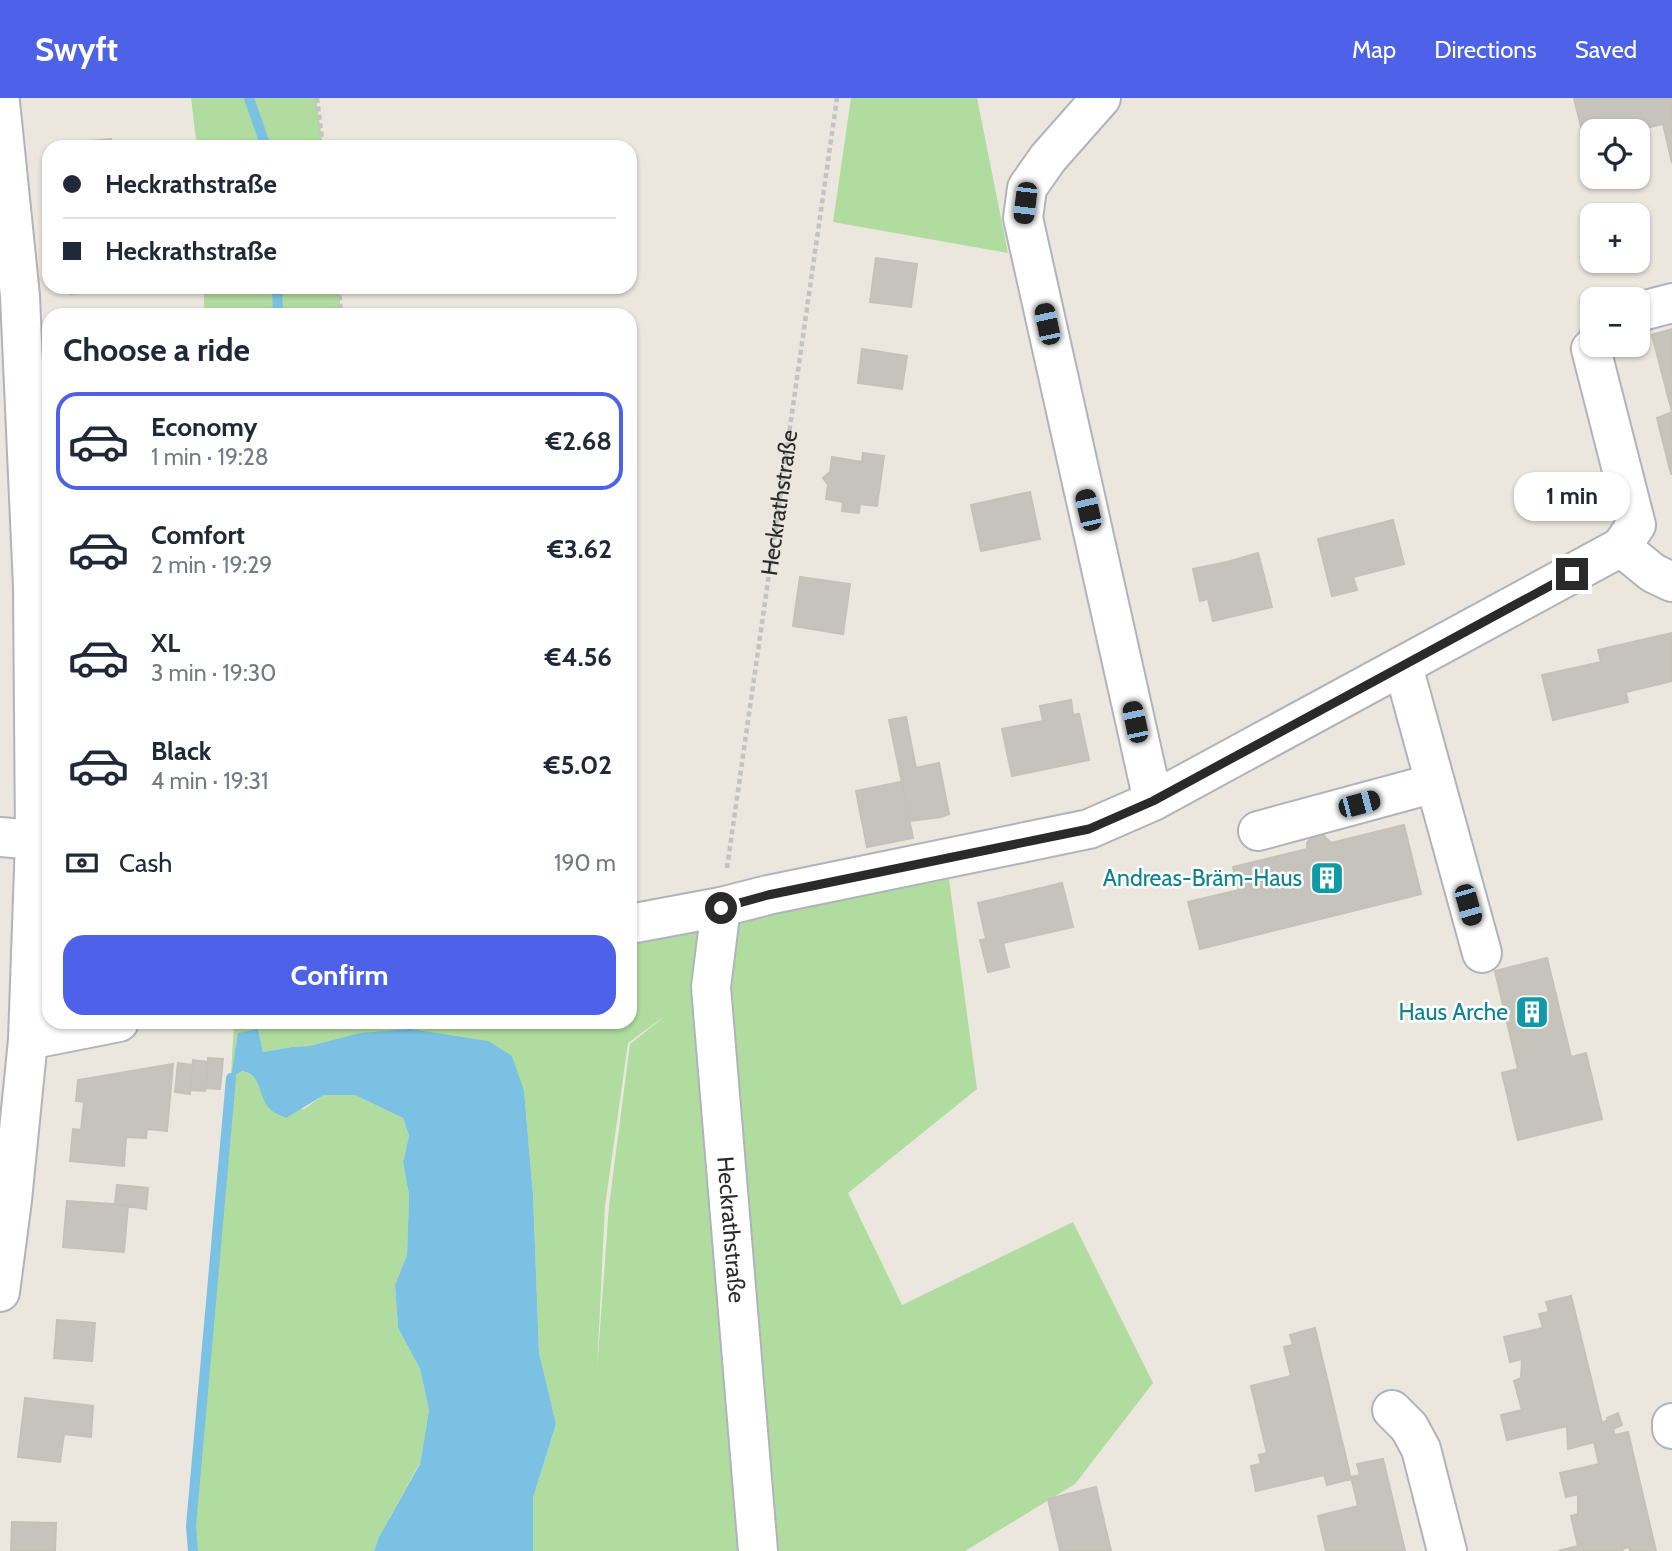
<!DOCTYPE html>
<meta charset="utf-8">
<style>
:root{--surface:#fff;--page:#f2f2f3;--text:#1f2937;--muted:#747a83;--line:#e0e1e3;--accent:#4d62e8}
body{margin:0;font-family:Cabin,sans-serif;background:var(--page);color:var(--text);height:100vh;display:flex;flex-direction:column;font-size:26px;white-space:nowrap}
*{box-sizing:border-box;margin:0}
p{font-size:23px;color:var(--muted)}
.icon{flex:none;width:38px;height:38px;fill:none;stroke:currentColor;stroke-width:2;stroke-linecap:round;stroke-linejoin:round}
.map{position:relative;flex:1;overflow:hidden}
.panel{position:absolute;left:42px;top:210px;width:595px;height:721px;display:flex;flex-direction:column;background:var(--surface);border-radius:21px;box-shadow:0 2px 5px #0004}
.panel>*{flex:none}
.guide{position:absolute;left:42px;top:42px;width:595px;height:154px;border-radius:21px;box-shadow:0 2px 5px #0004;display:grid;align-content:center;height:154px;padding:0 21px;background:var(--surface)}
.controls{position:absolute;left:1580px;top:21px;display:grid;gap:14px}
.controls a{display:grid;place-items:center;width:70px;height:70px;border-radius:14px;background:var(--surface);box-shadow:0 2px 5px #0004;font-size:35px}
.end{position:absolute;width:32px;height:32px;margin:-16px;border:9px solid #2a2a2a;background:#fff;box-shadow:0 0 0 4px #fff}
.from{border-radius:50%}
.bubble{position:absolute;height:49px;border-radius:21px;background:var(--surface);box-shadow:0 2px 5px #0004;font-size:23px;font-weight:700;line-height:49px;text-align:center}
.car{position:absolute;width:21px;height:42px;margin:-21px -10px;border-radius:9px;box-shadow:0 0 5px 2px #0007;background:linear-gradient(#222 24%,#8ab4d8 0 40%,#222 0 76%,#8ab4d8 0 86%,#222 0)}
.guide b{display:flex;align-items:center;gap:24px;height:66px;font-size:26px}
.guide b+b{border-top:2px solid var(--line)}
.guide i{width:18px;height:18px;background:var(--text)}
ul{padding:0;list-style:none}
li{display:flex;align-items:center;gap:21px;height:98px;margin:0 14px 10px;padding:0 7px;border:4px solid transparent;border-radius:21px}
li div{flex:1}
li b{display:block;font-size:26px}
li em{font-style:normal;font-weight:700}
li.selected{border-color:var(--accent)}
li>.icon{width:63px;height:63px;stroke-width:1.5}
h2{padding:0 21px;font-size:32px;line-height:84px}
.pay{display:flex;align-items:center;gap:18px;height:77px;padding:0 21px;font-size:26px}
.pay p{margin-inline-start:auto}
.cta{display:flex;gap:14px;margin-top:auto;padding:14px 21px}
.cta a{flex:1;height:80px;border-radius:21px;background:var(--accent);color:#fff;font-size:28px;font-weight:700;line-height:80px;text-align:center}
header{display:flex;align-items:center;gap:42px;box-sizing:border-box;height:98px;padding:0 35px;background:var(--accent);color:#fff}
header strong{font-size:33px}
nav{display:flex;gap:38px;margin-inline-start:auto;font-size:24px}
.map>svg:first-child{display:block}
.green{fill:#b1dc9f;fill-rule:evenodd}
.water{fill:#7bc1e3}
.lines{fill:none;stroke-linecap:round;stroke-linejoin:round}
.stream{stroke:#7bc1e3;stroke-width:10}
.building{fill:#c6c3bd;stroke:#c6c1b7;stroke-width:2}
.minor-casing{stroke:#b1b3bc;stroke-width:42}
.path{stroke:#c3c3c3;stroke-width:4.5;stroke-dasharray:5 3.5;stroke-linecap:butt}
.minor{stroke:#fff;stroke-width:38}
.route{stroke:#2a2a2a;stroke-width:9}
.labels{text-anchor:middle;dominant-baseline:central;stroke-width:5;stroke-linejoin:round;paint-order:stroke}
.street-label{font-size:23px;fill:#2a2a2a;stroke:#fff}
.culture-label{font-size:23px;fill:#0d838f;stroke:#fff;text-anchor:end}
</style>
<header>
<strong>Swyft</strong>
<nav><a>Map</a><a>Directions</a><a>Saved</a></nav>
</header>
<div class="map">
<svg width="1672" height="1453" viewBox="0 0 1672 1453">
<rect width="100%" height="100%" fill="#ebe6de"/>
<path class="green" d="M191 0H316L323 49H197Z
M851 0H977L1008 155 833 124Z
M204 189H339L341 217H204Z
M949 781 977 991 848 1095 902 1207 1073 1124 1153 1285 1075 1386 965 1453H533V1400L556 1326 539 1254 533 1096 524 993 310 948 292 949 263 954 258 931 231 980 242 973C259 977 262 995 269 1011H304L324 997H355L403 1020 409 1038 403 1064 409 1097 407 1157 395 1187 398 1230 420 1271 429 1312 420 1365 379 1439 374 1453H189L187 1428 224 1101 234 924H630V839L695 833 703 843 748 820ZM669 915 630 946 609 1108 597 1272 605 1108 628 945Z"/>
<path class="water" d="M258 931 263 954 292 949 310 948 360 935 410 931 488 943 512 958 524 993 533 1096 539 1254 556 1326 533 1400V1453H374L379 1439 420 1366 429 1312 420 1271 398 1230 395 1187 407 1157 409 1097 403 1064 409 1038 403 1020 355 997H324L286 1020C280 1017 271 1014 267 1008 258 994 261 977 242 973L231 980 238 935Z"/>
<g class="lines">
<path class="stream" d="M249 0 266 49
M277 189 278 217
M193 1453 191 1428 231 980"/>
</g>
<path class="building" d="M1574 0H1672V65L1663 26 1633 33H1592V43L1585 45Z
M111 41 112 49H75V44Z
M876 160 917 166 911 209 870 204Z
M70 189H122V191L70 196Z
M1672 231V314L1652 237Z
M862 251 907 258 902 291 858 285Z
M1672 314V376H1671L1657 320Z
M863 355 884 358 877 408 860 406 859 415 842 413 843 404 826 401 828 387 823 380 830 374 832 359 862 364Z
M1030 394 1040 441 981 453 971 407Z
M1393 422 1404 466 1353 479 1357 492 1332 498 1318 441Z
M1258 455 1272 509 1213 523 1208 501 1200 503 1193 471 1227 464Z
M800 479 850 486 843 536 793 528Z
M1672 535V583L1626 594 1628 604 1553 622 1542 577 1601 564 1598 552Z
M1071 602 1073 617 1079 616 1089 662 1012 678 1002 631 1043 623 1040 608Z
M906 619 916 670 939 665 949 716 941 719 910 723 889 622Z
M901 684 913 740 867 749 856 693Z
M1404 727 1421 796 1200 851 1188 804 1239 792 1233 769 1307 751V745L1313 737 1322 736 1331 745Z
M1062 785 1073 829 1003 845 1009 869 988 874 980 842 986 841 978 805Z
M1547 860 1571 959 1586 955 1602 1021 1518 1042 1502 975 1518 971 1495 873Z
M208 960 223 961 220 991 206 990Z
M193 962 208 964 205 993 190 992Z
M178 965 193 967 190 996 175 994Z
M173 966 167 1033 147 1031 146 1040 126 1039 124 1068 70 1063 73 1031 81 1032 84 1004 76 1003 78 982Z
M117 1087 148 1090 146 1111 115 1106Z
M67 1103 128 1107 124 1154 63 1149Z
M1571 1198 1602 1325 1608 1322 1607 1320 1618 1315 1622 1327 1613 1331 1615 1337 1628 1334 1656 1453H1630L1629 1449 1622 1451 1623 1453H1558L1578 1448 1571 1418 1578 1416V1396L1566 1399 1560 1375 1599 1366 1594 1344 1568 1351 1567 1328 1507 1342 1501 1317 1522 1312 1514 1283 1521 1280 1522 1261 1510 1264 1504 1239 1543 1230 1539 1216 1549 1214 1546 1204Z
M57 1222 95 1225 92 1263 54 1260Z
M1315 1230 1351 1381 1327 1387 1324 1377 1256 1393 1251 1368 1261 1366 1259 1357 1267 1355 1251 1288 1291 1278 1284 1249 1293 1247 1290 1237Z
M25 1300 93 1308 91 1339 64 1336 60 1364 18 1359Z
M1383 1361 1405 1453H1326L1318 1418 1358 1408 1351 1379 1360 1377 1357 1366Z
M1096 1389 1111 1453H1060L1048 1401Z
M12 1424 56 1425 55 1453H11Z"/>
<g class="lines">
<g class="minor-casing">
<g id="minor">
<path d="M1101 0 1048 60 1027 90 1023 120 1153 703"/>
<path d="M0 4 20 198 33 489 35 742 28 942 12 1102 0 1194"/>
<path d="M1638 214 1672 205"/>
<path d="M1621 449 1653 475 1672 484"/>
<path d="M1403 568 1482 855"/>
<path d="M1258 733 1435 685"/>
<path d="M0 739 35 742"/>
<path id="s2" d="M721 809 711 889 758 1453"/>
<path d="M630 826 721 809 768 797 1089 731 1153 703 1621 449 1636 427 1591 251 1595 247"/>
<path d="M28 942 119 924"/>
<path d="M1392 1312 1409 1329 1421 1351 1447 1453"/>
<path d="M1672 1325V1331"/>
</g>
</g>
<g class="path">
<path d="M317 0 323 49"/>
<path d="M339 189 341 217"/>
<path id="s1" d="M727 770 837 0"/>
</g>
<use href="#minor" class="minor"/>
</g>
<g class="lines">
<path class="route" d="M721 810 768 797 1089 731 1153 703 1572 476"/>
</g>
<defs>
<g id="building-square" transform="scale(1.75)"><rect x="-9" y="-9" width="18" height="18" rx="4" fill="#0f9aa8" stroke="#fff"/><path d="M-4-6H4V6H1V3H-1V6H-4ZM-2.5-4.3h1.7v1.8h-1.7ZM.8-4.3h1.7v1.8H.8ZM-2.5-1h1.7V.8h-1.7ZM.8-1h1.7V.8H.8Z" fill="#fff"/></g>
</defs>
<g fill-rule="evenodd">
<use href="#building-square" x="1327" y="780"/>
<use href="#building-square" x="1532" y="914"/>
</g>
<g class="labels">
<g class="street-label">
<text stroke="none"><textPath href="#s1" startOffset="369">Heckrathstraße</textPath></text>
<text stroke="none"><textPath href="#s2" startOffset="324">Heckrathstraße</textPath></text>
</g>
<g class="culture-label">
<text x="1302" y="780">Andreas-Bräm-Haus</text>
<text x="1508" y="914">Haus Arche</text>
</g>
</g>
</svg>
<div class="controls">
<a><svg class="icon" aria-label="locate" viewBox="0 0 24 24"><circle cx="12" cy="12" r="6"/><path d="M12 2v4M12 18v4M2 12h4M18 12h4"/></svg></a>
<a>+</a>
<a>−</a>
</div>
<i class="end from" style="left:721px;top:810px"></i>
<i class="end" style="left:1572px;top:476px"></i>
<div class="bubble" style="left:1514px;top:374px;width:116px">1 min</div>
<i class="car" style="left:1025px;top:105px;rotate:187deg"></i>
<i class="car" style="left:1047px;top:226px;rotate:348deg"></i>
<i class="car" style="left:1088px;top:412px;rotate:347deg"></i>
<i class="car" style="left:1135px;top:624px;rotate:348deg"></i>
<i class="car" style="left:1359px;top:706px;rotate:75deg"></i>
<i class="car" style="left:1468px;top:807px;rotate:164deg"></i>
<div class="guide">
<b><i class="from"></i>Heckrathstraße</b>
<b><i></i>Heckrathstraße</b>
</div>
<section class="panel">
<h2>Choose a ride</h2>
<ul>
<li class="selected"><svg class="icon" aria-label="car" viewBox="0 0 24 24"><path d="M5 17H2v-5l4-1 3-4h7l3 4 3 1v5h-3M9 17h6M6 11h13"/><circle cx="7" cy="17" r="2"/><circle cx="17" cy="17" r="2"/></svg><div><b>Economy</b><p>1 min · 19:28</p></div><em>€2.68</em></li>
<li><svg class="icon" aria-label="car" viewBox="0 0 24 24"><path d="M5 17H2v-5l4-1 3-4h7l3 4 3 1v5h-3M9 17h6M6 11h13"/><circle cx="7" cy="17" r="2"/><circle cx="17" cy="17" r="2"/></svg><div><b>Comfort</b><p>2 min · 19:29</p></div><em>€3.62</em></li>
<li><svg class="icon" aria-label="car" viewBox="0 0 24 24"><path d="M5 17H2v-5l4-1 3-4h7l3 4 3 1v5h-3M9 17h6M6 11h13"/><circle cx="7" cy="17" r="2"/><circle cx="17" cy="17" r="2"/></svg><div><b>XL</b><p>3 min · 19:30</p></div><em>€4.56</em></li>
<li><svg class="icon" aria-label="car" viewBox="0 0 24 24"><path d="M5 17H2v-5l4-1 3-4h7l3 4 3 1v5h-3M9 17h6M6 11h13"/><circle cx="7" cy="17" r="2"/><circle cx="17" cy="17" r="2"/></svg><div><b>Black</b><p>4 min · 19:31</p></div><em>€5.02</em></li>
</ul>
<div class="pay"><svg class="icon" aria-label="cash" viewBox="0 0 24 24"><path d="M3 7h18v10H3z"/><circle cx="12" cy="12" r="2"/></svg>Cash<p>190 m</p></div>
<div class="cta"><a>Confirm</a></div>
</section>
</div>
